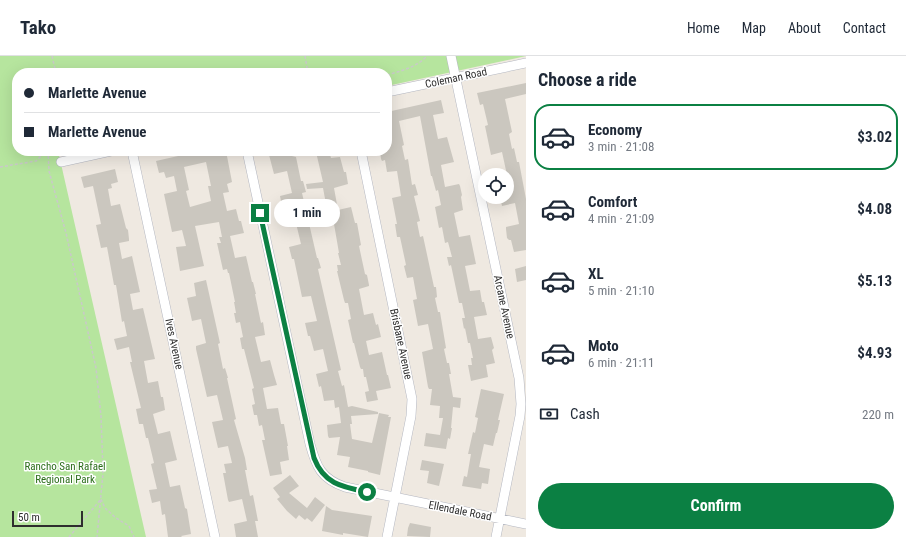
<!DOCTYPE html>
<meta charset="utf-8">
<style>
:root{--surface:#fff;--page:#f2f2f3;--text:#1f2937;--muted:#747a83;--line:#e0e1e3;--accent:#0b8043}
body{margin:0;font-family:"Roboto Condensed",sans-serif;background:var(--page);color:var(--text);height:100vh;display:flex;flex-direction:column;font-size:15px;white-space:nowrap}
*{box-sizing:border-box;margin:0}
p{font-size:13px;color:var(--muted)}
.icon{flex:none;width:22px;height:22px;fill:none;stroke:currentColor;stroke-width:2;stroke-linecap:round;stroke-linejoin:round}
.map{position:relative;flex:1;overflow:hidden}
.sheet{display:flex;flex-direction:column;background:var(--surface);width:380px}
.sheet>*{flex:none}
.banner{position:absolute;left:12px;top:12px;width:380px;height:88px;border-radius:16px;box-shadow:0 4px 16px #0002;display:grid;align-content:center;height:88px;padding:0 12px;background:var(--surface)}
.tools{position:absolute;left:478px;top:112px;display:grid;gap:8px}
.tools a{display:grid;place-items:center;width:36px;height:36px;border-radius:50%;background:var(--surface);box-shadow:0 4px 16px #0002;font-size:20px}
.scale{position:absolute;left:12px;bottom:10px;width:71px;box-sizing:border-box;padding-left:4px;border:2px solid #2e2e2e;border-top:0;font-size:11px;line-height:14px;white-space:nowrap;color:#2e2e2e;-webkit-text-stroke:3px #fff;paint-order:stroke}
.end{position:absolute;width:18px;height:18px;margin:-9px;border:5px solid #0b8043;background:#fff;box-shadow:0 0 0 2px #fff}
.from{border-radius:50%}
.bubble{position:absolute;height:28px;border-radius:14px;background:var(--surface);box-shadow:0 4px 16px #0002;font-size:13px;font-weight:700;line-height:28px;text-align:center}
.banner b{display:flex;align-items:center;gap:14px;height:38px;font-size:15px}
.banner b+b{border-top:1px solid var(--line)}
.banner i{width:10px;height:10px;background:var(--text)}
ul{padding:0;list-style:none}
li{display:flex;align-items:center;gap:12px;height:66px;margin:0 8px 6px;padding:0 4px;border:2px solid transparent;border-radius:16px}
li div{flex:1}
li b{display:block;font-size:15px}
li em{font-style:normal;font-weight:700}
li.on{border-color:var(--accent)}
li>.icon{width:36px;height:36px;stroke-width:1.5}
h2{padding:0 12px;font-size:18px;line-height:48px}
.pay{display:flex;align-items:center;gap:10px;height:44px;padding:0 12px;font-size:15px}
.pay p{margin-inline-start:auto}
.primary-button{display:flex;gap:8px;margin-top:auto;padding:8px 12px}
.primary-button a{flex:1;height:46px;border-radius:24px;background:var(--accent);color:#fff;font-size:16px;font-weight:700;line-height:46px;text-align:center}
header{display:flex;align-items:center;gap:24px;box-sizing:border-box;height:56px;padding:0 20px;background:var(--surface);border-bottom:1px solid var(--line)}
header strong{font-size:19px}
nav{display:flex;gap:22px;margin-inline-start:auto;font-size:14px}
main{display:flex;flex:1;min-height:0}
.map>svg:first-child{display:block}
.green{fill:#b6e59e}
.building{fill:#cbc7bf;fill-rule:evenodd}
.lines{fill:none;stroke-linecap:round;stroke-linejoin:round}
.street-casing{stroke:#b4b7c1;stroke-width:10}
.path{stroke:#c9c9c9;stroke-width:1.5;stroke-dasharray:3 2;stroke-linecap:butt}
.street{stroke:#fff;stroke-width:9}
.route{stroke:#0b8043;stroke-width:5}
.labels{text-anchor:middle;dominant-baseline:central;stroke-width:3;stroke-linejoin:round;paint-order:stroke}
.street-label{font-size:11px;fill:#2e2e2e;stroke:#fff}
.park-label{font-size:11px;fill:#2c6e1b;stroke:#fff}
</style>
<header>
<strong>Tako</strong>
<nav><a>Home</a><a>Map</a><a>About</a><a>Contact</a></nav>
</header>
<main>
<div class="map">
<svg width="526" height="481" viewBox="0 0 526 481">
<rect width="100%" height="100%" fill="#efe9e1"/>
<path class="green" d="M0 0H526L387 30V17H17V95H77L59 99 146 481H0Z"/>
<path class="building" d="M526 27V38L505 43 512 76 509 78 512 93 514 92 517 106H519L526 143V194L514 196 511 184H509L507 182 506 173V171L519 168 515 147 502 150 500 141H507V119L502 96 491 99 485 70 488 69 483 48 480 49 477 37Z
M441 44 444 57 433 59 438 83 447 81 454 106 441 109 445 131 459 128 460 130 462 139 461 141 463 154 454 157 459 181 470 179 476 208 465 210 470 235 480 234 482 246H484L487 259 474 261 478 283 491 281 494 292 492 294 495 307 486 309 488 321 471 325 468 309H472L471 302H473L470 287H468L465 272 464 273 462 262H465L462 247H459L451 209 449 210 447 201H452L448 186 445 187 442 171 439 172 435 151 441 149 438 134 436 135 432 120H431L420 60 399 65 404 89 402 90 405 104 408 103 412 129 415 128 418 139 414 140 420 165 417 166 420 181 423 180 434 231H436L437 241 435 242 438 256H440L446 292 444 293 447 307H449L451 318H449L453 341 461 342 460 352 453 351 451 372H452L450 383 448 382 446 393 424 390 426 377 440 379 443 362H439L440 350 430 349 432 333H429L428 331 422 296 433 293 428 268 418 270 413 244 417 243 413 221 407 222 404 210 406 209 400 181H397L395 168H397L392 142 401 140 397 115 387 116 385 104 382 105 381 103 380 95H387V56Z
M200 95H226L232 126 227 128 229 136 223 137 227 155 236 153 239 165H241L244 177 230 180 235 202 246 200 252 226H253L256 238H255L261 267 263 266 265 279 255 281 261 306 270 304 274 319 277 329 263 332 267 353 278 352 281 368H284L288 390H287L289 404 280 406 282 418 270 420 262 384H265L262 369 259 370 257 359H254L252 349 255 348 252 333 254 332 244 293H242L240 282 243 281 240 266 236 267 234 257H236L234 246H235L229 217H228L227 213 223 214 217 187H221L219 181H222L219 166 195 170 204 210 180 215 176 191 186 190 182 174 172 176 164 138 177 135 174 120 166 122 164 116 159 117 156 105ZM206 106 211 130H208L211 145 190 151 186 135 189 134 184 111Z
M268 95H291L292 100 296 101 301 125H303L306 136 302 137 317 202H318L321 212 318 213 341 314 338 315 342 330 344 329 348 351 352 350 378 356V358L351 360 352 368H350L352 383 372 387 379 357 389 359 388 361H391L380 419 368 416V415L348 411 350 401 337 399 340 381 329 382 328 380 327 369 341 367 339 351 335 352 334 344 324 345 321 330 319 331 316 318 328 315 323 293 314 295 310 280H308L305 267 317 265 311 240 302 241 294 203H292L289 191 301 188 295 163 285 165 280 140 292 137 287 115 274 118Z
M322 95H329L331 102 340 101 344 116H346L348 128 334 132 338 154 351 151 355 167H357L361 189 359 190 365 218 367 219 369 229V230L359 233 364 259 373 257 376 269 378 268 381 281 366 285 369 299 382 296 387 319H388L391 332 376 335 378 344 367 346 365 336 369 335 366 321H364L363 313H361L360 311 354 287H353L348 264 351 263 348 247H345L344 244 337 215H338L337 209H341L338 197H339L334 168 330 169 323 132 307 133 306 128 323 126 316 96Z
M115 113 118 126 111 128 112 132 108 133 111 150 120 148 126 172 128 174 129 183V185L119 187 122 203 132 200 140 236 130 238 133 254 143 252 155 303 144 305 148 327 158 325 161 341H163L165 354 153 358 158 378 170 375 174 392 177 404 165 407 170 431 180 429 185 452 187 453 191 478 181 480 182 481H168L165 458 162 459 160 445 152 447 149 434 157 433 151 408 154 407 148 382H146L143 368H139L136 353 141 352 130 306H132L129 291 117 294 114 283 127 280 124 265 122 266 116 229H114L107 191 101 192 96 169 101 168 93 130 84 132 81 121Z
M526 210V224L517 226 515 213Z
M206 224 220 287 218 288 223 313 225 312 228 322H227L236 363 234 364 245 402 247 414H245L250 440 253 439 258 465H255L258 481H236L234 468 247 465 242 443 229 446 228 444 223 417H226L224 408 232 407 228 390 218 392 212 366 223 364 217 339 207 341 196 293V290L206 287 201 263 192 265 187 242 196 240 194 227Z
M481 333 504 338 498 364H500L497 377H496L493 390 484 388 479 411 490 413 488 428 482 427 481 433 462 430 464 420 467 421 471 398H468L473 376 475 377 478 362 475 361Z
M422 404 444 408 439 430 427 427 429 415 420 414Z
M290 419 299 430 289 437 307 452 315 441 325 449 312 466 307 462 305 464 299 459 296 463 287 455 277 443 280 441 273 432Z
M326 450 332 454 372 460 368 481 343 477V479L322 475Z
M410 467 431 471 430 481 407 480 408 472Z"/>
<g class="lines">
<g class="street-casing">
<path id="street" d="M451 0 519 322 521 348 520 360 496 481
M387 36 526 7
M132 95 215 481
M247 95 310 388C316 410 321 423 345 431L526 468
M361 95 412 343 411 360 387 481
M61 106 111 95"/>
</g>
<path class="path" d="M52 0 56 17
M305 0 308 17
M387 19C401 15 417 11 427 0
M48 95 49 115 66 177 96 312 101 360 103 417 97 481
M0 111 36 105 46 95
M101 443 105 452 116 462 129 470 134 481
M69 481 101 443"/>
<use href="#street" class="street"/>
</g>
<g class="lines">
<path class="route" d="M260 157 314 402C324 428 342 431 367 436"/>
</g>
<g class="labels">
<g class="street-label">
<text transform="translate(456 22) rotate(-12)">Coleman Road</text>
<text transform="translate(504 251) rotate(78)">Arcane Avenue</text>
<text transform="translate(174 288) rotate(78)">Ives Avenue</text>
<text transform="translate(401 288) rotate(78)">Brisbane Avenue</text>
<text transform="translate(460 455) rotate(11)">Ellendale Road</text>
</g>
<g class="park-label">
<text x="65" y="410">Rancho San Rafael<tspan x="65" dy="13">Regional Park</tspan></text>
</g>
</g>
</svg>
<div class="tools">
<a><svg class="icon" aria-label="locate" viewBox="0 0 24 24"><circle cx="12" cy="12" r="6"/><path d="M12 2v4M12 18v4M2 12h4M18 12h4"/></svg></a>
</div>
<div class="scale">50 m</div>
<i class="end from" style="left:367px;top:436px"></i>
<i class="end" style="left:260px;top:157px"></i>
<div class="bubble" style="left:274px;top:143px;width:66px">1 min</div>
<div class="banner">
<b><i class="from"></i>Marlette Avenue</b>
<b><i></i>Marlette Avenue</b>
</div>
</div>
<section class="sheet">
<h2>Choose a ride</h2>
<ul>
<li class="on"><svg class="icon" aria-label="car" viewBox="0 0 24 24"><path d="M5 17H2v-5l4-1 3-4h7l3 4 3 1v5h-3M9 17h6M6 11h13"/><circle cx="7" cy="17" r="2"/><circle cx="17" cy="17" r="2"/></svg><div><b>Economy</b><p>3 min · 21:08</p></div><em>$3.02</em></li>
<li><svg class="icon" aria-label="car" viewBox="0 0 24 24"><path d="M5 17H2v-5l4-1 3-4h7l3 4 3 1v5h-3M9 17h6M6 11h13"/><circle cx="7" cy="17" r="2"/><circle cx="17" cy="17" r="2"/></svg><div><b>Comfort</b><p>4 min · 21:09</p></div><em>$4.08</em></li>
<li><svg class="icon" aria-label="car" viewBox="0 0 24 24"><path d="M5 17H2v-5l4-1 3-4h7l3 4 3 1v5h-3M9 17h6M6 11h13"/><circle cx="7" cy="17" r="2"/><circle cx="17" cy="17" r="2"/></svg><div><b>XL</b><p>5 min · 21:10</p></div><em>$5.13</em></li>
<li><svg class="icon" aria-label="car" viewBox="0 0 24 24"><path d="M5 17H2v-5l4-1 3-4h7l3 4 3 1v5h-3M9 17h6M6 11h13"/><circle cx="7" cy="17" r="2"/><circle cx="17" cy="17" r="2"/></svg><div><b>Moto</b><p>6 min · 21:11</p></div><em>$4.93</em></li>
</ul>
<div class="pay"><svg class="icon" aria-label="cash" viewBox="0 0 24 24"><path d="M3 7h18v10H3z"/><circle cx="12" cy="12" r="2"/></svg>Cash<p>220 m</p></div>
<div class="primary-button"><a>Confirm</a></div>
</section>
</main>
